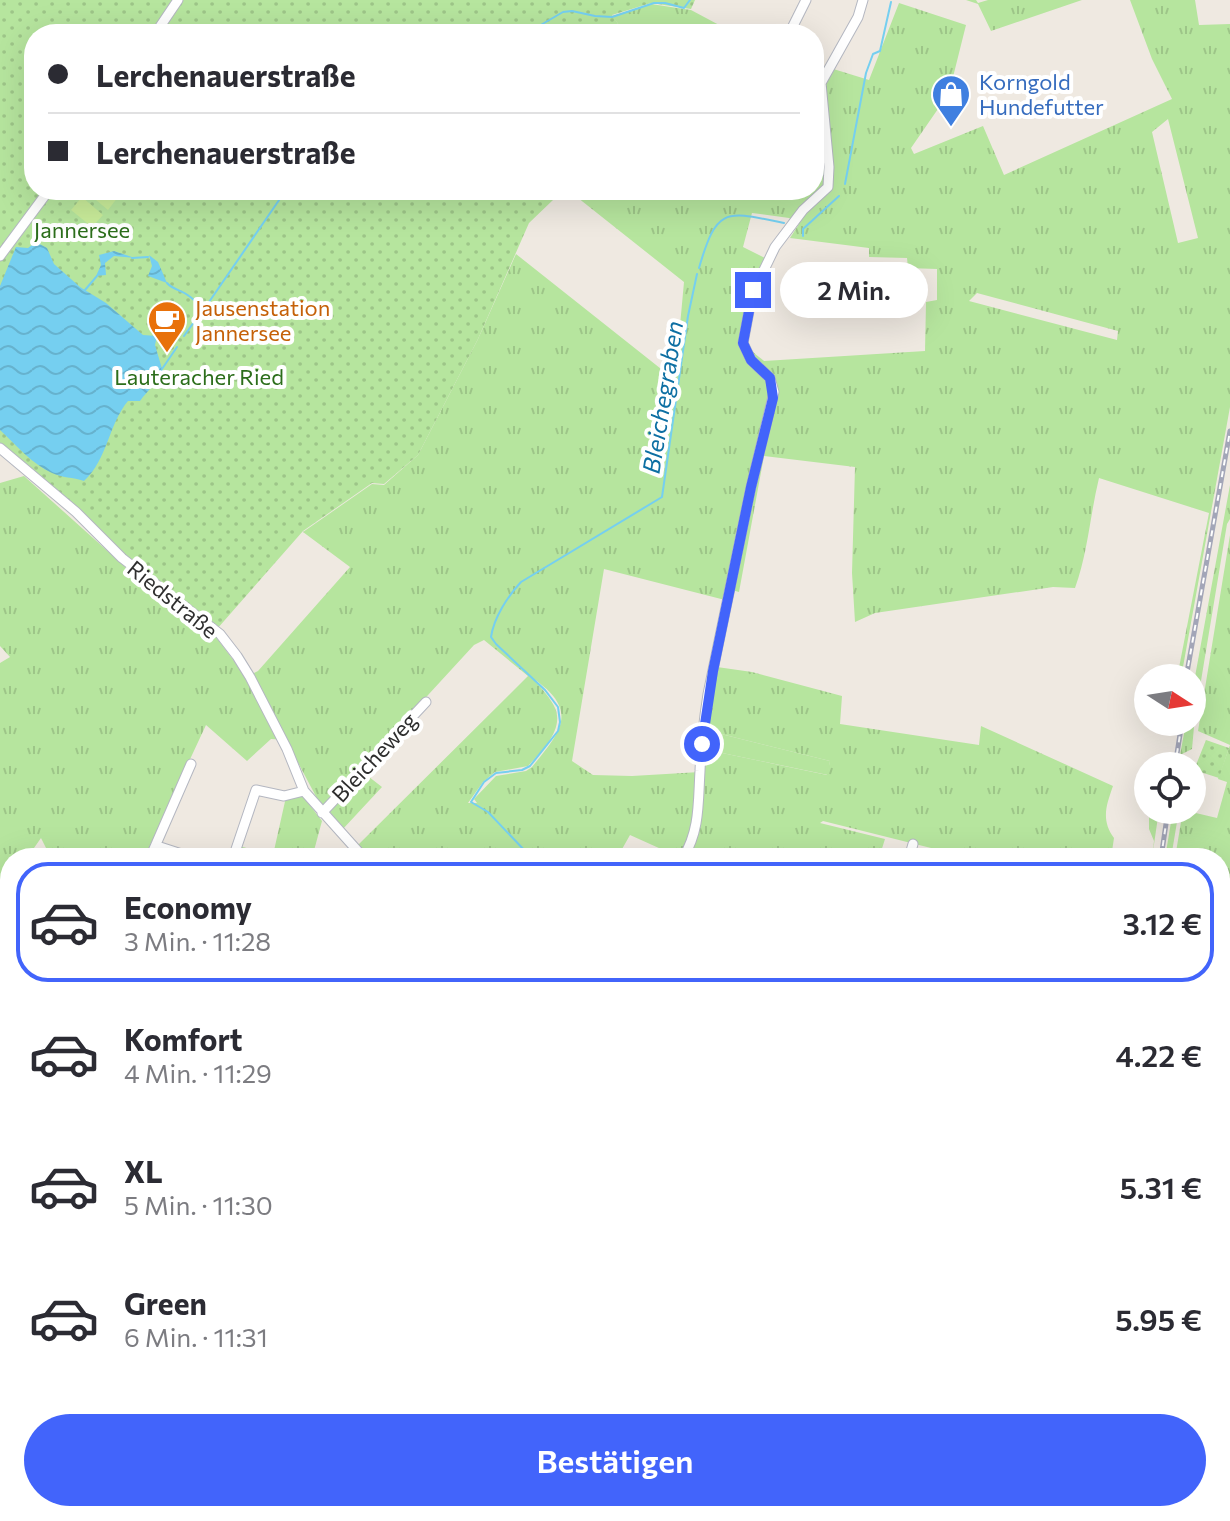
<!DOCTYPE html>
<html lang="de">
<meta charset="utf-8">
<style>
:root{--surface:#fff;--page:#f7f7f7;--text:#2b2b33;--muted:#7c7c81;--line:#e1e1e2;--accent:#4264fb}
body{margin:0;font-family:Commissioner,sans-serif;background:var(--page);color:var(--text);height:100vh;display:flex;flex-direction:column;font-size:30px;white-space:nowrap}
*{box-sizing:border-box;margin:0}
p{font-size:26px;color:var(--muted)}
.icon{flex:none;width:44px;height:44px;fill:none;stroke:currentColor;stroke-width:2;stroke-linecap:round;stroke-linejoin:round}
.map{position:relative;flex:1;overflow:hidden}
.sheet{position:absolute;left:0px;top:848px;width:1230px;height:674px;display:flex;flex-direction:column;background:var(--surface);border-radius:32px 32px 0 0;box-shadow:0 8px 32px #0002}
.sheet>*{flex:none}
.banner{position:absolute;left:24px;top:24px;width:800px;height:176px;border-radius:32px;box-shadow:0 8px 32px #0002;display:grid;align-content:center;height:176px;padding:0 24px;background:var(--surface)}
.needle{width:52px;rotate:102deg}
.tools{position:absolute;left:1134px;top:664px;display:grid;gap:16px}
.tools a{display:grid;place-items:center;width:72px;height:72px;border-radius:50%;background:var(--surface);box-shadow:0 8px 32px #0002;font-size:40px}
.end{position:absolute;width:36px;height:36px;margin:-18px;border:10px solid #4264fb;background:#fff;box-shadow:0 0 0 4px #fff}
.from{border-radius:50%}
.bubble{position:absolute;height:56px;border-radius:28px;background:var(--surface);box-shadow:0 8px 32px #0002;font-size:26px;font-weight:600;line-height:56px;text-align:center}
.banner b{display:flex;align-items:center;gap:28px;height:76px;font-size:30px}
.banner b+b{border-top:2px solid var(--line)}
.banner i{width:20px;height:20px;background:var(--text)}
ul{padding:14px 0 0;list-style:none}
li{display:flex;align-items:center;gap:24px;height:120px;margin:0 16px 12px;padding:0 8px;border:4px solid transparent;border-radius:32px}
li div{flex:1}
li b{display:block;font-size:30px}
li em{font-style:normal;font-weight:600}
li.selected{border-color:var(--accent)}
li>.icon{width:72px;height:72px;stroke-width:1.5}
.action{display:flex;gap:16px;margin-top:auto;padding:16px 24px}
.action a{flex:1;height:92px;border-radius:48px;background:var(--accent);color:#fff;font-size:32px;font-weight:600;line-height:92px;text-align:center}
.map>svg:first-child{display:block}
.grass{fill:url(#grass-tufts);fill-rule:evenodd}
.park{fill:url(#park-dots)}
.garden{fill:#b6e59e}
.pitch{fill:#c9ec9a}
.water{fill:url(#water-waves)}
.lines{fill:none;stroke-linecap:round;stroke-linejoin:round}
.stream{stroke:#75cff0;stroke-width:2}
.minor-casing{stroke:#b4b7c1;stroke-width:11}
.minor{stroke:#fff;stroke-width:9}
.rail-casing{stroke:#a3a6b8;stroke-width:5}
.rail{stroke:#fff;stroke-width:2;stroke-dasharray:6;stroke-linecap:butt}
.route{stroke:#4264fb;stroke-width:10}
.labels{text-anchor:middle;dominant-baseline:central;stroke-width:8;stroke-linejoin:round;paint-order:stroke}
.shop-label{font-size:22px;fill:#366cbe;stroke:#fff;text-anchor:start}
.park-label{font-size:22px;fill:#2c6e1b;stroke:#fff}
.food-label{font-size:22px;fill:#c56008;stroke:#fff;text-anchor:start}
.street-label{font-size:22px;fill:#2e2e2e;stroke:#fff}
.water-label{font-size:24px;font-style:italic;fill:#0d6fa3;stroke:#fff}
</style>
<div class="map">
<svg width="1230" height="1521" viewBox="0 0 1230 1521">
<defs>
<pattern id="grass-tufts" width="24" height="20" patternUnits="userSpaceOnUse" patternTransform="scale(2)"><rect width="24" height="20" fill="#b6e59e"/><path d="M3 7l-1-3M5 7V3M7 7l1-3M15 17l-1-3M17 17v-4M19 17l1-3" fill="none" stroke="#9dc588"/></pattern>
<pattern id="park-dots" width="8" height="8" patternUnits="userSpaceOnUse" patternTransform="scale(2)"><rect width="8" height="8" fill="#b6e59e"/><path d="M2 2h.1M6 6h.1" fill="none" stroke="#9dc588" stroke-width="1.8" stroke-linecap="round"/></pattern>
<pattern id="water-waves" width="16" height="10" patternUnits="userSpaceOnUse" patternTransform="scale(2)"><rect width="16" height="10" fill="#75cff0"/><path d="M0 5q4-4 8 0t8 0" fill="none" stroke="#66b2ce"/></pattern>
</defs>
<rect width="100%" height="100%" fill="#efe9e1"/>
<path class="grass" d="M966 0H976L978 3 988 0H1082L991 31 978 4Z
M1130 0H1195L1199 25 1230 24V407L1181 678H1177L1209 513 1099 478C1090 515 1088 552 1075 588L1053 587 875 613 855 622 852 573 855 467 764 456 739 592 728 589 725 600 604 569 572 761 593 775 632 776 700 772 703 749 827 775 830 761 705 730 710 666 752 672 842 696 840 724 979 745 981 726 1113 786C1106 806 1101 820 1114 838L1111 858H957V855L943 851 823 821 820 823 885 839 879 858H681L630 835 617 858H366L357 846 528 676 484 640 474 645 327 805 320 804 286 740 271 739 247 761 206 725 144 858H51L41 838 27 858H10V882L0 897V663L10 657 0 646V483L24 476 132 573 213 633 246 677 258 671 350 567 303 532 372 484 384 485 418 455 478 339 516 254 675 380 684 282 568 190H814V63L869 80 899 3 966 25 949 93 911 148 914 154 983 126 1004 175 1172 99 1152 59ZM1168 119 1198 238 1178 243 1152 132ZM752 213 789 218 799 224 790 238 869 248V257L907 258 908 268 937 269V300L926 302 925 351 764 361C757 355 749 351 748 341 748 323 762 276 773 262L743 247ZM977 293 1118 331 1117 340 969 301ZM534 679C581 712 559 733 532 767L526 771 496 776 474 799 477 803H468L483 782 495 772 528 766C543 750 567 727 553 704 548 695 539 686 534 679Z
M651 4 691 10 736 34H626L612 16Z
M1230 485V519L1227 524 1195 717 1192 716V693Z
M1230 535V878L1220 875V858H1175L1183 810 1217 818 1227 782 1218 779 1230 745 1198 731Z
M1192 722 1190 727H1194L1192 749 1180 755 1186 723Z
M364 773 382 787 342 830 328 815V811Z
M302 795 322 821 312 858H236L239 846 273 855 286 797Z
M1149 810H1159L1152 858 1154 841 1149 829Z
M1173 810H1179L1171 858H1165Z
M0 1018 10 1025V1085L0 1104Z
M1220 1085 1230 1087V1115L1220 1112Z
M1224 1160 1230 1161V1195L1220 1192V1173Z
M1220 1254 1230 1257V1280L1222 1323 1229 1325 1223 1363 1230 1364V1461L1220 1459Z
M530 1512H575L580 1517 585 1512 592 1516 595 1512 603 1518 608 1512H626L621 1521H507Z
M984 1512H1011L1010 1521H972Z"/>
<path class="park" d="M0 0H695L691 9 651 3 612 15 625 34H34V190H555L553 200 529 223 478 339 418 455 384 484 372 483 303 531 217 629 133 571 0 445Z
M1206 740 1229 748 1219 778 1194 770Z"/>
<path class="garden" d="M705 730 830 761 828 775 703 749Z"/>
<path class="pitch" d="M84 190H109L118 197 108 210Z
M82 197 103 215 92 227 71 210Z"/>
<path class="water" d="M36 242 47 248 54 264 80 287 106 303 143 335 157 336 155 345 163 372C158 382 147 391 140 401H128C108 425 108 459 84 481 73 477 62 478 52 473 32 464 16 445 0 430V286L16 247 28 248Z
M114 251 135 258 114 256 105 263 106 275 96 276 101 265 99 255Z
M149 255 158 262 167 283 148 276 152 266Z"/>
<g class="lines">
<path class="stream" d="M398 34H401
M461 34 480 31 491 34
M512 34 527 33 563 12 572 11 595 16 612 17 654 3H665L684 8 690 0
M845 184 866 73 873 54 880 51 891 2
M803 236V229L839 196
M132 258 148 257
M699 268C717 206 725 211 784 223
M167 283C173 290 182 290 189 296 195 300 197 304 204 307L206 305
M85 290 97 276
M209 302 286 190
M184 336 204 308
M162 369 177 347
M541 858 528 854 488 812 471 802 484 782 496 773 522 770 530 766 558 731 560 722 558 707 545 690 496 644 491 637C494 617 508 596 521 582L662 497 688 316 697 274"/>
<g class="minor-casing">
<path id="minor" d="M155 34 178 0
M789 34 806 0
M0 256 49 190
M0 448 76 512 122 558 220 634 237 656 250 677 287 749 304 791 364 858
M322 813 426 702
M157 846 194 858
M150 858 191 764
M233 858 256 790 284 796 304 791
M683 858C700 830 698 803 700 771 701 745 704 720 708 694L751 487 774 392 770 378 751 360 743 343 752 295 775 247 803 210 828 187 829 167 821 83 858 17 863 0
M909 858 913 844
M1222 1037 1230 990
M0 1106 10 1088
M1220 1160 1230 1129
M1220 1231 1230 1235
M0 1267 10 1269
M0 1400 10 1403
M4 1485 5 1521
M746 1512 765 1521
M176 1521 178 1512
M298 1521 303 1512
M502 1521 524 1512
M627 1521 633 1512
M951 1521 963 1512
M1023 1521V1512"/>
</g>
<use href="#minor" class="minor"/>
<g class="rail-casing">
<path id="rail" d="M1186 678 1230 431
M1175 766 1182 722
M1161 858 1168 810
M1155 1512 1162 1521
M964 1521 976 1512"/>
</g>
<use href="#rail" class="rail"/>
</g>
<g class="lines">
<path class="route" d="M702 744 713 671 751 487 773 398 770 378 751 360 743 343 753 290"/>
</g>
<defs>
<g id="shop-pin" transform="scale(2)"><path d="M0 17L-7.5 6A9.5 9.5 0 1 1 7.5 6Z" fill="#3f7fe0" stroke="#fff"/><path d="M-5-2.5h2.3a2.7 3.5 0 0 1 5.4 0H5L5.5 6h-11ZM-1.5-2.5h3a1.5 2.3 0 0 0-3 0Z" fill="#fff"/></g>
<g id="cafe-pin" transform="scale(2)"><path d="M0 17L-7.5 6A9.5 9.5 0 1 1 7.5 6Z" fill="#e8710a" stroke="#fff"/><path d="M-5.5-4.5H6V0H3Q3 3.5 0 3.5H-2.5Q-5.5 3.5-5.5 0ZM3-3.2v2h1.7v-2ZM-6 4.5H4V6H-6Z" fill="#fff"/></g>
</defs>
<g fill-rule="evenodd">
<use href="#shop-pin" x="951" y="94"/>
<use href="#cafe-pin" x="167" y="320"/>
</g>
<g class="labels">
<g class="shop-label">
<text x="979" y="81">Korngold<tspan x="979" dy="25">Hundefutter</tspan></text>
</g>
<g class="park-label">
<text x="82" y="229">Jannersee</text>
<text x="199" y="376">Lauteracher Ried</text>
</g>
<g class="food-label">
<text x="195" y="307">Jausenstation<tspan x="195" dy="25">Jannersee</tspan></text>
</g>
<g class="street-label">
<text transform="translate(173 599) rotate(39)">Riedstraße</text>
<text transform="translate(374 757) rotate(-47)">Bleicheweg</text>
</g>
<g class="water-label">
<text transform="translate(662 397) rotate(-81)">Bleichegraben</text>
</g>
</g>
</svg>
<div class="tools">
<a><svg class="needle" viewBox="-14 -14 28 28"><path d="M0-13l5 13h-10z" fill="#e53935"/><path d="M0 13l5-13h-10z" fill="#7c7c81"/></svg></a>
<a><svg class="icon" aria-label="locate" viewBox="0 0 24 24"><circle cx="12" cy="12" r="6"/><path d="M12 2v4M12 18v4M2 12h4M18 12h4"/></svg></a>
</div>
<i class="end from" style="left:702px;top:744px"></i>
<i class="end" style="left:753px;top:290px"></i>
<div class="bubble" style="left:780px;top:262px;width:148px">2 Min.</div>
<div class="banner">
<b><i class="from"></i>Lerchenauerstraße</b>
<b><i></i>Lerchenauerstraße</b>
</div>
<section class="sheet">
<ul>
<li class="selected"><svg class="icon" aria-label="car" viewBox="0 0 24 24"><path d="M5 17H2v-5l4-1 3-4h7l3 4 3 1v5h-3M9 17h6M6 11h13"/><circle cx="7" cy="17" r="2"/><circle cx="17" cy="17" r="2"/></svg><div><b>Economy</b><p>3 Min. · 11:28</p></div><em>3.12 €</em></li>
<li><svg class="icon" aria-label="car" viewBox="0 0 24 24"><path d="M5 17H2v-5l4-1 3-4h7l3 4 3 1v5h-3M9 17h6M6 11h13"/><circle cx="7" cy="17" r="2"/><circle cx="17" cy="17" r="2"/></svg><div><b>Komfort</b><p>4 Min. · 11:29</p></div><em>4.22 €</em></li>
<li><svg class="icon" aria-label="car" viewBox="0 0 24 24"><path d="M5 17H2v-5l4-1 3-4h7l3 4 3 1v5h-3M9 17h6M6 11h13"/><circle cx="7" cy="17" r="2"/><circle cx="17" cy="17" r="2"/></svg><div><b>XL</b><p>5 Min. · 11:30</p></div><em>5.31 €</em></li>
<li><svg class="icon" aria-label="car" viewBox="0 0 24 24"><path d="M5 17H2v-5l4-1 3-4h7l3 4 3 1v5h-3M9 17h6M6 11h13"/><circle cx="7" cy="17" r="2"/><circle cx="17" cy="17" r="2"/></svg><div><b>Green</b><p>6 Min. · 11:31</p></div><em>5.95 €</em></li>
</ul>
<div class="action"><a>Bestätigen</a></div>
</section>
</div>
